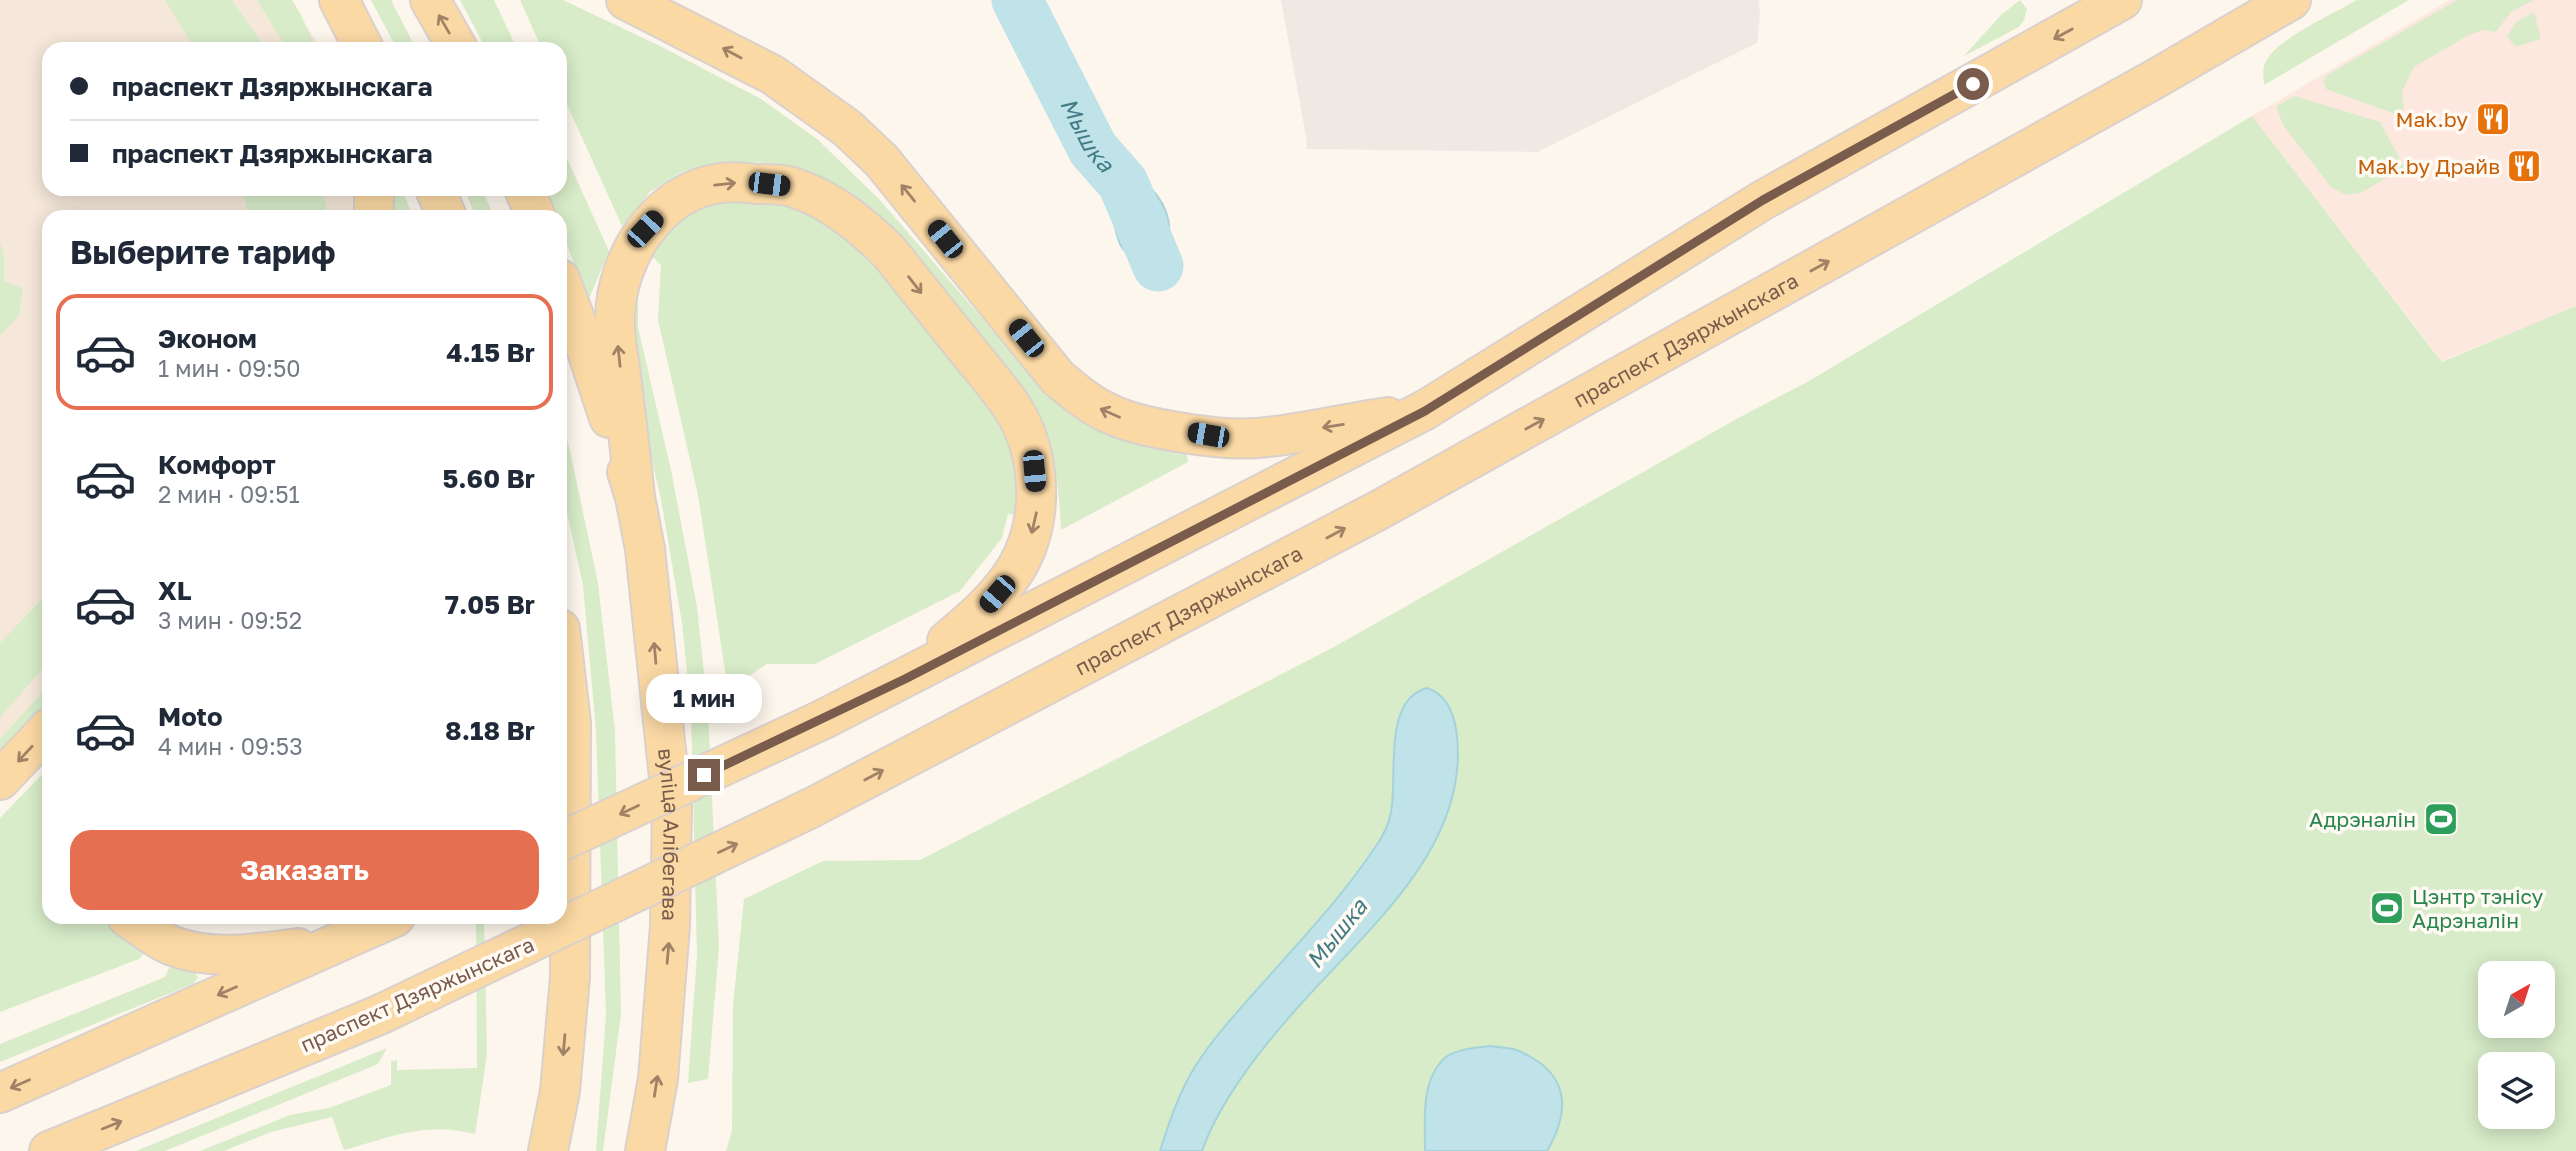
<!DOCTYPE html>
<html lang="ru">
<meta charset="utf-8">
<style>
:root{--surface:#fff;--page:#f6f6f7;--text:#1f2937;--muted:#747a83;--line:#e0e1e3;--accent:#e76f51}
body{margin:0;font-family:"Golos Text",sans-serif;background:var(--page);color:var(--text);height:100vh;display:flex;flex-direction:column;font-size:26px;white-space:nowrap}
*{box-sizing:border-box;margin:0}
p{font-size:23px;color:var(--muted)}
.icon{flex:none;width:38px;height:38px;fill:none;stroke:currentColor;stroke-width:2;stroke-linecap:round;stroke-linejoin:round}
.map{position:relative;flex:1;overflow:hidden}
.sheet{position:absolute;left:42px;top:210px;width:525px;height:714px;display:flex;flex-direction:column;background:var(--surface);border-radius:21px;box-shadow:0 4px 18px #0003}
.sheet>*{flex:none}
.guide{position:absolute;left:42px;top:42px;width:525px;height:154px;border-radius:21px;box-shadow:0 4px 18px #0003;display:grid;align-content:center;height:154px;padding:0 28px;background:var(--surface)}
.needle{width:46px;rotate:39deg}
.buttons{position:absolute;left:2478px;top:961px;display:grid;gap:14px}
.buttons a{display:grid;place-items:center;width:77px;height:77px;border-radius:14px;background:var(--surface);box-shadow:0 4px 18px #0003;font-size:35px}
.end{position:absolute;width:32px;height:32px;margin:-16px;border:9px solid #7a5c4d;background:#fff;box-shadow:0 0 0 4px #fff}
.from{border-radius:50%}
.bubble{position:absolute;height:49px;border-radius:21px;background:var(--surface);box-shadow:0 4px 18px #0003;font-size:23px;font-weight:700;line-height:49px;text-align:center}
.car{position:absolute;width:21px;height:42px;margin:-21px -10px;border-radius:9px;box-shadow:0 0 5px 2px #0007;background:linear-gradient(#222 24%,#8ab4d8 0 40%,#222 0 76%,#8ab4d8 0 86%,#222 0)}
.guide b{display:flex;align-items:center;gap:24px;height:66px;font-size:26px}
.guide b+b{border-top:2px solid var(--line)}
.guide i{width:18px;height:18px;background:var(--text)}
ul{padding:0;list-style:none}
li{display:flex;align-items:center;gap:21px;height:116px;margin:0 14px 10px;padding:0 14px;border:4px solid transparent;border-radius:21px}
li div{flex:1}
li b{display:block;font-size:26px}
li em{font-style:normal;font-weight:700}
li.current{border-color:var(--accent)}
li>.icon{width:63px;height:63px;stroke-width:1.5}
h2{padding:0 28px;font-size:32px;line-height:84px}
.primary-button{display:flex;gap:14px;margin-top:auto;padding:14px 28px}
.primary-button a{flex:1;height:80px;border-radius:21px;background:var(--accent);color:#fff;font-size:28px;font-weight:700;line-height:80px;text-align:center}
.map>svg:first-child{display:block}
.residential{fill:#f5e8da}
.commercial{fill:#fde8e0}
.industrial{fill:#efe9e4}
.green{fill:#d8ecc9;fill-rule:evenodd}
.water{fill:#bfe3e8;stroke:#a5d3da;stroke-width:2}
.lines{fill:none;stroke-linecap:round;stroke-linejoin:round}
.river{stroke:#bfe3e8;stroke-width:51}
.major-casing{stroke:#dad1cd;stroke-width:42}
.major{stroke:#fbd9a5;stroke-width:38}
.major-bridge-casing{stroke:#dad1cd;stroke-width:42;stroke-linecap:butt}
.major-bridge{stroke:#fbd9a5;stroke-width:38}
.oneway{stroke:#a18267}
.route{stroke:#7a5c4d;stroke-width:9}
.labels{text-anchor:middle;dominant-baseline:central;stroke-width:7;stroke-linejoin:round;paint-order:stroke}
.food-label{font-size:21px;fill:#c56008;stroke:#fffaf3;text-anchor:end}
.street-label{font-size:21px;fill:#7a5c4d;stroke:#fffaf3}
.leisure-label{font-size:21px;fill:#27864d;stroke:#fffaf3;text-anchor:end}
.water-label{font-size:23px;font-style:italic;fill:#437c86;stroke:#fffaf3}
</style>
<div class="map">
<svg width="2576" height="1151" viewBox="0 0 2576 1151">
<rect width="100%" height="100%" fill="#fdf6ec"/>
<path class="residential" d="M0 0H290L321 49H49V189H371L374 217H49V708L0 756Z"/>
<path class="commercial" d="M2450 0H2576V307L2442 361 2252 116Z"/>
<path class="industrial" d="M1281 0H1759L1760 16 1757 43 1537 152 1306 149 1307 142Z"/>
<path class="green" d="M165 0H232L266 49H195Z
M257 0H292L301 15 316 49H287Z
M371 0H391L416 49H397Z
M460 0H494L517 49H486Z
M520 0H563L662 47 761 99 817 139 879 199 1052 399C1096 436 1132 442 1187 454L1188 462 1061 530C1059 491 1057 463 1042 427L878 215 835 185 811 173 778 164 756 162 705 166 682 172 650 192 622 226 560 89V49H542Z
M2020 0 2027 9 2024 20 2019 27 1964 56 2001 15Z
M2357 0H2409L2264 85C2263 75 2262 66 2268 58 2281 37 2335 13 2357 0Z
M2457 0H2534L2511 12 2496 32 2482 30 2467 36 2414 67 2402 92 2404 108 2402 113 2395 114 2326 89 2324 81 2327 75Z
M2534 12 2541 39 2516 47 2507 37 2516 22Z
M2295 96 2380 122 2405 168 2360 193 2346 195 2331 187 2283 125 2276 106Z
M2252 116 2442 362 2576 306V1151H726L732 1131 733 1005 744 899 823 861 920 860 1334 647 1740 417 1809 381ZM2490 973H2543V1026H2490ZM2490 1064H2543V1116H2490Z
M560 143 609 251 588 301 560 226V217H557L546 189H560Z
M243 189H323L326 205 325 217H248Z
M388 189H402L413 217H391Z
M464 189H482L494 217H476Z
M743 195 807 208 867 252 998 415 1020 460 1016 515 1008 514 1002 538 960 591 815 664H767L728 690 698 495 658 320 661 265 647 252 688 207Z
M0 242 4 257V281L23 288 19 316 0 335Z
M638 271V327L671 470 697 607 708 711 719 947 708 1079 688 1083 697 955 691 711 682 623 661 499 627 355Z
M560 417 569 446 598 583 615 731 621 1014 603 1151H596L606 1015 596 731 583 585 560 481Z
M49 592V661L0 718V643Z
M49 685V705L0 759V739Z
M49 767V917H104L118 932 141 947 144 953 139 959 0 1012V818Z
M476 917H484L487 1054 475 1134C425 1121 392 1137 344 1150L332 1117 271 1132 224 1151H200L290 1115 329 1108 391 1085V1061L397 1060V1070L477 1068Z
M172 962 195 972 198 978 193 984 0 1062V1044L165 977Z
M387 1048 378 1064 165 1151H136Z"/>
<path class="water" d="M1097 147C1108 152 1112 162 1121 169 1128 175 1137 177 1145 183 1163 198 1177 225 1164 246L1171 259 1151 271 1144 258C1113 259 1116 222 1110 201 1104 183 1084 173 1090 151Z
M1427 688C1446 694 1453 711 1456 729 1473 838 1377 921 1310 994 1271 1036 1221 1097 1202 1151H1160C1168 1126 1176 1101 1189 1077 1206 1046 1231 1019 1254 993 1296 945 1341 899 1376 846 1383 836 1389 824 1391 812 1398 776 1382 700 1427 688Z
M1489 1046C1497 1047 1508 1047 1516 1050 1521 1051 1526 1055 1531 1057 1571 1080 1568 1115 1547 1151H1425C1425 1121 1420 1079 1446 1057 1457 1049 1476 1048 1489 1046Z"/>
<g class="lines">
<path class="river" id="s1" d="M1017 0 1093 149 1123 183 1158 266"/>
<g class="major-casing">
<g id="major">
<path d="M339 0 364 49"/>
<path d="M430 0 458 49"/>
<path d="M626 0 773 75 847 128 881 160 1058 378C1075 392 1090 405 1110 414 1142 429 1221 441 1257 438 1298 435 1347 423 1388 417"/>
<path d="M435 189 447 217"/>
<path d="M524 189 536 217"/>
<path d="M374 217V189"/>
<path d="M560 279 585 345 609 418"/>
<path id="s2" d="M627 472 635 497 645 549 672 807 670 926 658 1079 645 1151"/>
<path d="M635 497C631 456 626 416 621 376 619 357 614 337 615 318 616 258 658 191 721 183 733 181 746 183 758 184 770 184 784 184 795 188 832 200 863 226 890 253 914 283 937 312 960 341 977 362 995 383 1010 404 1042 451 1045 519 1017 567 999 597 973 619 947 641"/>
<path d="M824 719 1425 410 1763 200 2122 0"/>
<path d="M0 780 49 728"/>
<path id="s3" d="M813 807 1379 510 2155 79 2291 0"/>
<path d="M127 917C142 927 157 940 173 946 211 961 259 953 298 948"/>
<path d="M0 1093 395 917"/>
<path d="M49 1151 379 1015"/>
<path d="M548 1151 560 1091 570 977 571 723 560 629"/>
</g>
</g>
<use href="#major" class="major"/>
<g class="major-bridge-casing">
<path id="major-bridge" d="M560 842 824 719
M379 1015 813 807"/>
</g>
<use href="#major-bridge" class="major-bridge"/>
</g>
<defs><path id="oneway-shaft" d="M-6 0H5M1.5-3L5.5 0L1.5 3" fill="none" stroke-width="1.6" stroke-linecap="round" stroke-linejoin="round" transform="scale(1.75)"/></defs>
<g class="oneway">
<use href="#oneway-shaft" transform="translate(444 24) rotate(-120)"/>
<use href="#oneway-shaft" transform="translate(2063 34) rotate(151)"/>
<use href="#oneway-shaft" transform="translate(732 53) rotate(-152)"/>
<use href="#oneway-shaft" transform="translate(725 184) rotate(-6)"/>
<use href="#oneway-shaft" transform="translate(908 193) rotate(-129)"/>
<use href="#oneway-shaft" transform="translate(1820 266) rotate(-29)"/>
<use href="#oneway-shaft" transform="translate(915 285) rotate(52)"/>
<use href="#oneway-shaft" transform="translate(619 356) rotate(-96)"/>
<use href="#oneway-shaft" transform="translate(1110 413) rotate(-156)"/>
<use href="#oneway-shaft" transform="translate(1535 424) rotate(-29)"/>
<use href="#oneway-shaft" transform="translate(1333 426) rotate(171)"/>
<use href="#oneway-shaft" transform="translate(1034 523) rotate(103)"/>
<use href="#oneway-shaft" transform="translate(1336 533) rotate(-28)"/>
<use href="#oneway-shaft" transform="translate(655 653) rotate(-95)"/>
<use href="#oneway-shaft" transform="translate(25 754) rotate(133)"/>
<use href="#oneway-shaft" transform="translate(874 775) rotate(-28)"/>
<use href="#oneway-shaft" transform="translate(629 810) rotate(155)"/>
<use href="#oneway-shaft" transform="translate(728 848) rotate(-26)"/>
<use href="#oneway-shaft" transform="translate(668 953) rotate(-85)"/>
<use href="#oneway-shaft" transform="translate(227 991) rotate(156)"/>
<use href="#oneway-shaft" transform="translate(564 1045) rotate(95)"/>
<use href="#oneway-shaft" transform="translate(20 1084) rotate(156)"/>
<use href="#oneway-shaft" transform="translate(656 1086) rotate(-81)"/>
<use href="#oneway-shaft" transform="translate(112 1125) rotate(-22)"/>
</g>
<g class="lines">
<path class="route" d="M704 775 905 679 1425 411 1763 200 1973 84"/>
</g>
<defs>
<g id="restaurant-square" transform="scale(1.75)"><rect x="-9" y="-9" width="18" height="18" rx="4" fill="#e8710a" stroke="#fffaf3"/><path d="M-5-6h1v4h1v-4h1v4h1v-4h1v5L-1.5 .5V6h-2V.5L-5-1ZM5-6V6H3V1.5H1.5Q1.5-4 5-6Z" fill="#fff"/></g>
<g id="stadium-square" transform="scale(1.75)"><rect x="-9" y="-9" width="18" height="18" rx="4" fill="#2e9e5b" stroke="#fffaf3"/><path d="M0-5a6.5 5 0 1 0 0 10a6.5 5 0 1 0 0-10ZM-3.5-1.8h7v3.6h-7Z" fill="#fff"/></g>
</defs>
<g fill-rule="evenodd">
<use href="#restaurant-square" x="2493" y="119"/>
<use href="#restaurant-square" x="2524" y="166"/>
<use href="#stadium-square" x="2441" y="819"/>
<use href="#stadium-square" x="2387" y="908"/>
</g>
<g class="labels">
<g class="food-label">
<text x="2468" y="119">Mak.by</text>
<text x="2500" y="166">Маk.by Драйв</text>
</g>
<g class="street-label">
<text stroke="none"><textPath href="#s3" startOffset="990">праспект Дзяржынскага</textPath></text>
<text stroke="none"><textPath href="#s3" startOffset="424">праспект Дзяржынскага</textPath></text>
<text stroke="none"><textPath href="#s2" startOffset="366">вуліца Алібегава</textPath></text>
<text transform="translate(417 994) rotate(-24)">праспект Дзяржынскага</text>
</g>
<g class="leisure-label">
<text x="2416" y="819">Адрэналін</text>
<text x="2412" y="896" text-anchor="start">Цэнтр тэнісу<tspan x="2412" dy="24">Адрэналін</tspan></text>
</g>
<g class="water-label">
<text stroke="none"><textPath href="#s1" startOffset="152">Мышка</textPath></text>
<text transform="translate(1336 933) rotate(-51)">Мышка</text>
</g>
</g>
</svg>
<div class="buttons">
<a><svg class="needle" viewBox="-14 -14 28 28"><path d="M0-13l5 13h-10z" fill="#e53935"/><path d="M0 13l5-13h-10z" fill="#747a83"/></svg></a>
<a><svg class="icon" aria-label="layers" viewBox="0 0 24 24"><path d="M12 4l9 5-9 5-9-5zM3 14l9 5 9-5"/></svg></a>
</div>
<i class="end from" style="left:1973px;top:84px"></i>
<i class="end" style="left:704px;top:775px"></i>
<div class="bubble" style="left:646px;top:674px;width:116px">1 мин</div>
<i class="car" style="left:769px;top:184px;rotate:97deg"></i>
<i class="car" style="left:645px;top:229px;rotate:43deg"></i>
<i class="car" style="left:945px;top:239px;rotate:321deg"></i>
<i class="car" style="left:1026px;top:338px;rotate:321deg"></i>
<i class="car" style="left:1208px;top:435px;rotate:280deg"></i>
<i class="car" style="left:1034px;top:471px;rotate:175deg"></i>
<i class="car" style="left:997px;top:594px;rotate:221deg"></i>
<div class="guide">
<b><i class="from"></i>праспект Дзяржынскага</b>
<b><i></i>праспект Дзяржынскага</b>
</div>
<section class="sheet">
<h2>Выберите тариф</h2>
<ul>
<li class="current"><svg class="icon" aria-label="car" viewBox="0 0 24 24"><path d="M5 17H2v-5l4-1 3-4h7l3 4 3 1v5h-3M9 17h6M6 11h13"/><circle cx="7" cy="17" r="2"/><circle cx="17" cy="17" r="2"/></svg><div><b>Эконом</b><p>1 мин · 09:50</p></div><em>4.15 Br</em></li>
<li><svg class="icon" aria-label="car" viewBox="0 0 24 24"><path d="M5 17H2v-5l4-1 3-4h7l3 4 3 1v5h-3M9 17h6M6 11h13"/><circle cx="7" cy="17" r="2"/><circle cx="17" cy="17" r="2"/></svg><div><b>Комфорт</b><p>2 мин · 09:51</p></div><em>5.60 Br</em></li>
<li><svg class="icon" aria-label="car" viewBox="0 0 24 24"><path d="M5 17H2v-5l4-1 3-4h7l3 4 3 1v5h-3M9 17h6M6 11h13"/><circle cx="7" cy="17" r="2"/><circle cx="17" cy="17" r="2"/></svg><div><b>XL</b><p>3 мин · 09:52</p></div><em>7.05 Br</em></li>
<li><svg class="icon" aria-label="car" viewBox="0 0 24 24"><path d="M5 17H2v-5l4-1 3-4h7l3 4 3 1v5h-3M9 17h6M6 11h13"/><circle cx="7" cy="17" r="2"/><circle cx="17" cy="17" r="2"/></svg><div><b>Moto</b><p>4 мин · 09:53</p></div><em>8.18 Br</em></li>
</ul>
<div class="primary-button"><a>Заказать</a></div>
</section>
</div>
